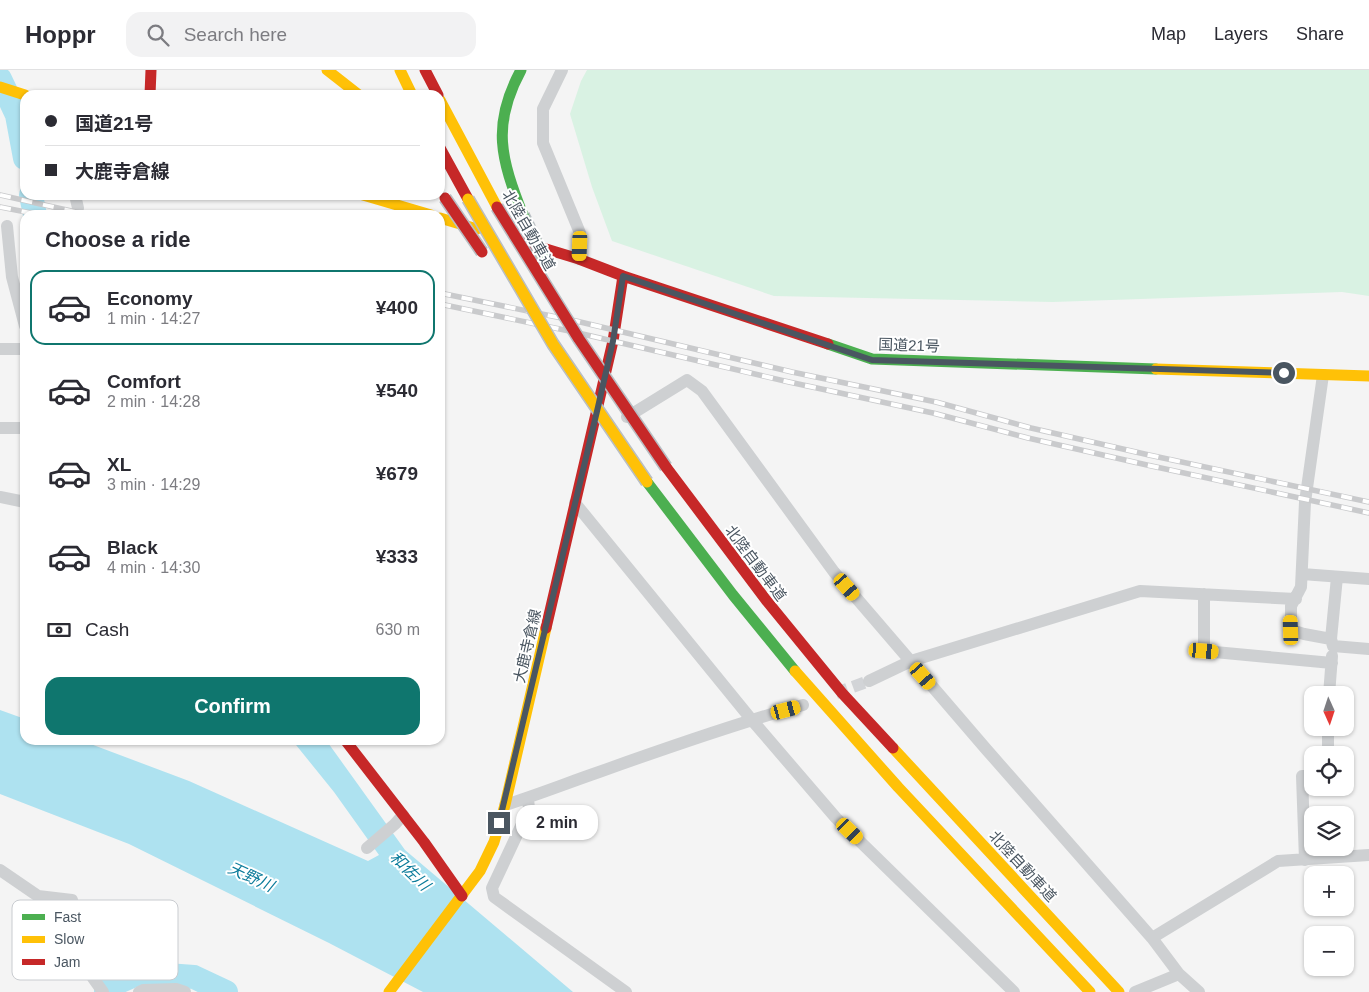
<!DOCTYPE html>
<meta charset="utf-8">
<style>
:root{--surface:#fff;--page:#f2f2f3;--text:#2b2b33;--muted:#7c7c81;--line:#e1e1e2;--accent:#0f766e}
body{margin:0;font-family:Arial,"Noto Sans JP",sans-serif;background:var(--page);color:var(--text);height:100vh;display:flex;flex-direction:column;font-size:19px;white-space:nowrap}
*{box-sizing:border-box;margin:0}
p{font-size:16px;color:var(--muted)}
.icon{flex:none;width:28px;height:28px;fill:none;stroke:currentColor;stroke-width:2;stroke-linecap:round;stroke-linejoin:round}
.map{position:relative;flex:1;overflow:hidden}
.side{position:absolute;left:20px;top:140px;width:425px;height:535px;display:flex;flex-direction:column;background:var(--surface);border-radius:15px;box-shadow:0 1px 4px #0004}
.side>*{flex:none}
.banner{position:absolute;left:20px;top:20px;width:425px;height:110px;border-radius:15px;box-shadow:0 1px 4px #0004;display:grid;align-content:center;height:110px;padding:0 25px;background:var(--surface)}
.needle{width:32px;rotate:177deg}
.buttons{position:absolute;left:1304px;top:616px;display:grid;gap:10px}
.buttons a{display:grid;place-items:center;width:50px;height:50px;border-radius:10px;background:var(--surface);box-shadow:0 1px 4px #0004;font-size:25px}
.end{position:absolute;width:22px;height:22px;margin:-11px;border:6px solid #4a5661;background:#fff;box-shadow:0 0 0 2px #fff}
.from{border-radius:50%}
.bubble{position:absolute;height:35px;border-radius:15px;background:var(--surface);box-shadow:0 1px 4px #0004;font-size:16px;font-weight:800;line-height:35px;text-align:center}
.car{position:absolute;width:15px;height:30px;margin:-15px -8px;border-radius:6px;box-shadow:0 0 4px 1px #0007;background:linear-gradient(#f5c518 24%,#345 0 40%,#f5c518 0 76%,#345 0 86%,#f5c518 0)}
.banner b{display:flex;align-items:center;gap:18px;height:48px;font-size:19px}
.banner b+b{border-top:1px solid var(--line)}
.banner i{width:12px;height:12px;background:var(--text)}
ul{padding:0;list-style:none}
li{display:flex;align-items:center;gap:15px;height:75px;margin:0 10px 8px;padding:0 15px;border:2px solid transparent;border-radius:15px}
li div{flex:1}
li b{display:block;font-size:19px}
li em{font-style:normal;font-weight:800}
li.on{border-color:var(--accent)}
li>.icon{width:45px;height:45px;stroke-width:1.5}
h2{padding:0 25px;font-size:22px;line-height:60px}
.pay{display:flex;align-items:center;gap:12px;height:55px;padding:0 25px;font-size:19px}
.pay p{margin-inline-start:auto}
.button{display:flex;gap:10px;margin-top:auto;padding:10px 25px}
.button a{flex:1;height:58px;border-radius:15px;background:var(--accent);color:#fff;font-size:20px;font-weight:800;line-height:58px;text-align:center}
header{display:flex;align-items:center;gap:30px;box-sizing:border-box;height:70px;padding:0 25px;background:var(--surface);border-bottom:1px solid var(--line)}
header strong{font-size:24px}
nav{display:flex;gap:28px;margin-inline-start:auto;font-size:18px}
.search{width:350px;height:45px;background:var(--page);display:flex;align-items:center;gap:12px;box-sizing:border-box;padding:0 18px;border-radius:15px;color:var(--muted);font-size:19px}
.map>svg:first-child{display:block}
.green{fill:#d9f2e3}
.water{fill:#aee2f0}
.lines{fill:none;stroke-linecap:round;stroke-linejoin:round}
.river{stroke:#aee2f0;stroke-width:24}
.street-tunnel{stroke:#d2d4d7;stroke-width:12;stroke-dasharray:12 6;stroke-linecap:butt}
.street{stroke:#ced0d2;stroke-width:12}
.fast{stroke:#4caf50;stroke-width:11}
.slow{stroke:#ffc107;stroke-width:11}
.jam{stroke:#c62828;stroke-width:11}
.rail-casing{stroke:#c9cacc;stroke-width:5.5}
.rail{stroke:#fff;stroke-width:4;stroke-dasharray:11;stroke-linecap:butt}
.fast-bridge-casing{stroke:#b9bec3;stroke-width:14;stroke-linecap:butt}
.slow-bridge-casing{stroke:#b9bec3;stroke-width:14;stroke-linecap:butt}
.jam-bridge-casing{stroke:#b9bec3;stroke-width:14;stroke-linecap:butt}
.fast-bridge{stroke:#4caf50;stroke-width:11}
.slow-bridge{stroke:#ffc107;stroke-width:11}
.jam-bridge{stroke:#c62828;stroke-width:11}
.route{stroke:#4a5661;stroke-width:6}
.labels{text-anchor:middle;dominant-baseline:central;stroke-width:4;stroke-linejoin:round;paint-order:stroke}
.street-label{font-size:15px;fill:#4a5661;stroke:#fff}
.water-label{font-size:16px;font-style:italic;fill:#0c7c9b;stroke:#fff}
.key{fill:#fff;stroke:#c9ccd0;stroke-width:1}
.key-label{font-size:14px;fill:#4a5661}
</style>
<header>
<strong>Hoppr</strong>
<div class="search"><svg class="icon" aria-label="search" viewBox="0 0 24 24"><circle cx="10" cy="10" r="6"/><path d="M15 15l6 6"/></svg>Search here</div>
<nav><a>Map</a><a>Layers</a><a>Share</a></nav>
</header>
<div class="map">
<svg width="1369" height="922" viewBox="0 0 1369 922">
<rect width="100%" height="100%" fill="#f4f4f4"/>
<path class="green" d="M587 0H1369V226L1342 222 1053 232 774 226 612 171 592 117 570 44 581 11Z"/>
<path class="water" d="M0 640 25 649V670H80L189 711 368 791 379 785 334 722 292 670H326L405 780 573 922H423L329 873 129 774 0 724Z"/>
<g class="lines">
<path class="river" d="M0 9 17 45 25 88
M31 125 35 145
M106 922 114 914 139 903 194 907 226 922"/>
<path class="street-tunnel" d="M836 623 869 611"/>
<path class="street" d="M562 0 543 39V73L580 163 579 189
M75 125 78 138
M7 156 12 207 25 256
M0 279H25
M1323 305 1305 432 1301 517 1291 536V560L1304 564 1331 569 1333 576 1369 579
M627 347 687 310 702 321 834 502 986 679 1152 868 1179 904
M0 358H25
M0 427 25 432
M575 433 751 649 836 748 1014 922
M1302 504 1369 509
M1204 524V581L1332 593
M1331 569 1337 507
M869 611 911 591 1140 521 1296 529
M1329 625 1332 586
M1328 685V658
M528 728 529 739 492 818 494 827 626 922
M505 735C537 725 567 713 599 702 666 678 734 654 803 635
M367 778 395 754 403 745
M1305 790 1302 706H1312
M0 800 38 826 72 830 93 908 103 922
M1152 868 1278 791 1369 785
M139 922 143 920 176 919 185 922
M1135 922 1179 904 1199 922"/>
<path class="fast" d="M521 0C491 55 501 89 523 145
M828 274 872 289 1156 299
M647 412 733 525 795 601"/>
<path class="slow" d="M327 0 359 25
M400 0 412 25
M0 17 25 25
M440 30 497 137
M363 125 431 145
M440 148 477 159
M1156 299 1369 306
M795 601 898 717 1090 922
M893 678 1119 922
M389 922 480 801 494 772 505 735 546 558"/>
<path class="jam" d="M425 0 438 25
M150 25 151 0
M440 78 468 129
M523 172 579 189 623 206 828 274
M666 397 766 530 842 623 893 678
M546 558 613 271 623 206
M345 670 424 772 462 826"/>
<g class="rail-casing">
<path id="rail" d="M0 125 89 145
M0 137 41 145
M440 223 576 251 792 302 936 332 1031 358 1149 385 1369 432
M440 234 574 262 789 312 933 343 1028 368 1147 395 1369 443"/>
</g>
<use href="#rail" class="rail"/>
<g class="fast-bridge-casing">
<path id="fast-bridge" d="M523 145 545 191"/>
</g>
<g class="slow-bridge-casing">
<path id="slow-bridge" d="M468 129 553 274 647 412"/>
</g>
<g class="jam-bridge-casing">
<path id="jam-bridge" d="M445 128 482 182
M497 137 579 269 666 397"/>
</g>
<use href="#fast-bridge" class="fast-bridge"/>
<use href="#slow-bridge" class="slow-bridge"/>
<use href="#jam-bridge" class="jam-bridge"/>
</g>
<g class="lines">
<path class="route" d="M499 753 598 337 613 271 623 206 872 290 1284 303"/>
</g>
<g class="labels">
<g class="street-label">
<text transform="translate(529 160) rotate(60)">北陸自動車道</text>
<text transform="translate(909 275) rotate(2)">国道21号</text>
<text transform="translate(756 493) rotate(53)">北陸自動車道</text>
<text transform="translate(527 576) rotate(-77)">大鹿寺倉線</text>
<text transform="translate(1023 796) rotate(47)">北陸自動車道</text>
</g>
<g class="water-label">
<text transform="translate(410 801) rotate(44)">和佐川</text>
<text transform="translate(251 807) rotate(25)">天野川</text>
</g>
</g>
<rect x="12" y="830" width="166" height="80" rx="8" class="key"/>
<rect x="22" y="844" width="23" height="6" fill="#4caf50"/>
<rect x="22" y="866" width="23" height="7" fill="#ffc107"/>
<rect x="22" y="889" width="23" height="6" fill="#c62828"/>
<g class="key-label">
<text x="54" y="852">Fast</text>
<text x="54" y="874">Slow</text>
<text x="54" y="897">Jam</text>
</g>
</svg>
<div class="buttons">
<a><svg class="needle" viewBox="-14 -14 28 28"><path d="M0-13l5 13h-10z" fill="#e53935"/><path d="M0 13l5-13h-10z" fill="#7c7c81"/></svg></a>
<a><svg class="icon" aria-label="locate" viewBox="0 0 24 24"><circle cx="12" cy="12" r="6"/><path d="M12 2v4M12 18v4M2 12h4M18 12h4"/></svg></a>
<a><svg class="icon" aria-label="layers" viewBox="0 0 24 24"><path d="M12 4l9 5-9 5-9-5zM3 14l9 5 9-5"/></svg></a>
<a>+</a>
<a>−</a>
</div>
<i class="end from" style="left:1284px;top:303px"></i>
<i class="end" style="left:499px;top:753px"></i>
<div class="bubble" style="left:516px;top:735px;width:82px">2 min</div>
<i class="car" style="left:580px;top:176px;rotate:182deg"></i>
<i class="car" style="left:847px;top:517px;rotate:139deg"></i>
<i class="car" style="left:1291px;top:560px;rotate:358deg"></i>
<i class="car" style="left:1204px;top:581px;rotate:95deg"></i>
<i class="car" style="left:923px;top:606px;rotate:139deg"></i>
<i class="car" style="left:786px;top:640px;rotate:75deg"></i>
<i class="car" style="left:850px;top:761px;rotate:134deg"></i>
<div class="banner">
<b><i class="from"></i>国道21号</b>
<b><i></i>大鹿寺倉線</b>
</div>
<section class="side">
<h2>Choose a ride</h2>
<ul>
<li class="on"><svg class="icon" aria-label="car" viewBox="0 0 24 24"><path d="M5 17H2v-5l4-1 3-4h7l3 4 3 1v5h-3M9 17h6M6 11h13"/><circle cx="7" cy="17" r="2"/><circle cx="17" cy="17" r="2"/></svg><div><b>Economy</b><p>1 min · 14:27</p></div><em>¥400</em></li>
<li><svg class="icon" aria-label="car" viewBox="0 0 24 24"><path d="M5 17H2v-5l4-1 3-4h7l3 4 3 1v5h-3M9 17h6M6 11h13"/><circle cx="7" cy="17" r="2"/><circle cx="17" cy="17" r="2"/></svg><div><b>Comfort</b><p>2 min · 14:28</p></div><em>¥540</em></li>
<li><svg class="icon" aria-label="car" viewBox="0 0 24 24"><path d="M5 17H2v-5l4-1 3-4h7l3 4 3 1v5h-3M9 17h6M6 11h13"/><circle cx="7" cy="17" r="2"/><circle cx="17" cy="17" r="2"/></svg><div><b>XL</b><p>3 min · 14:29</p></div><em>¥679</em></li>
<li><svg class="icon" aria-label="car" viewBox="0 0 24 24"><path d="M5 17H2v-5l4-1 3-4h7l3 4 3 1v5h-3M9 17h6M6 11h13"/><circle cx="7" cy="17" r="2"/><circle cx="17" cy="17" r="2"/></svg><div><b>Black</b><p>4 min · 14:30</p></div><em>¥333</em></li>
</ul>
<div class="pay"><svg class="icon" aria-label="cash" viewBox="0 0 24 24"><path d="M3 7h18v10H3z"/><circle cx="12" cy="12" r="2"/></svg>Cash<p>630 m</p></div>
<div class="button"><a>Confirm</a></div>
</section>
</div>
